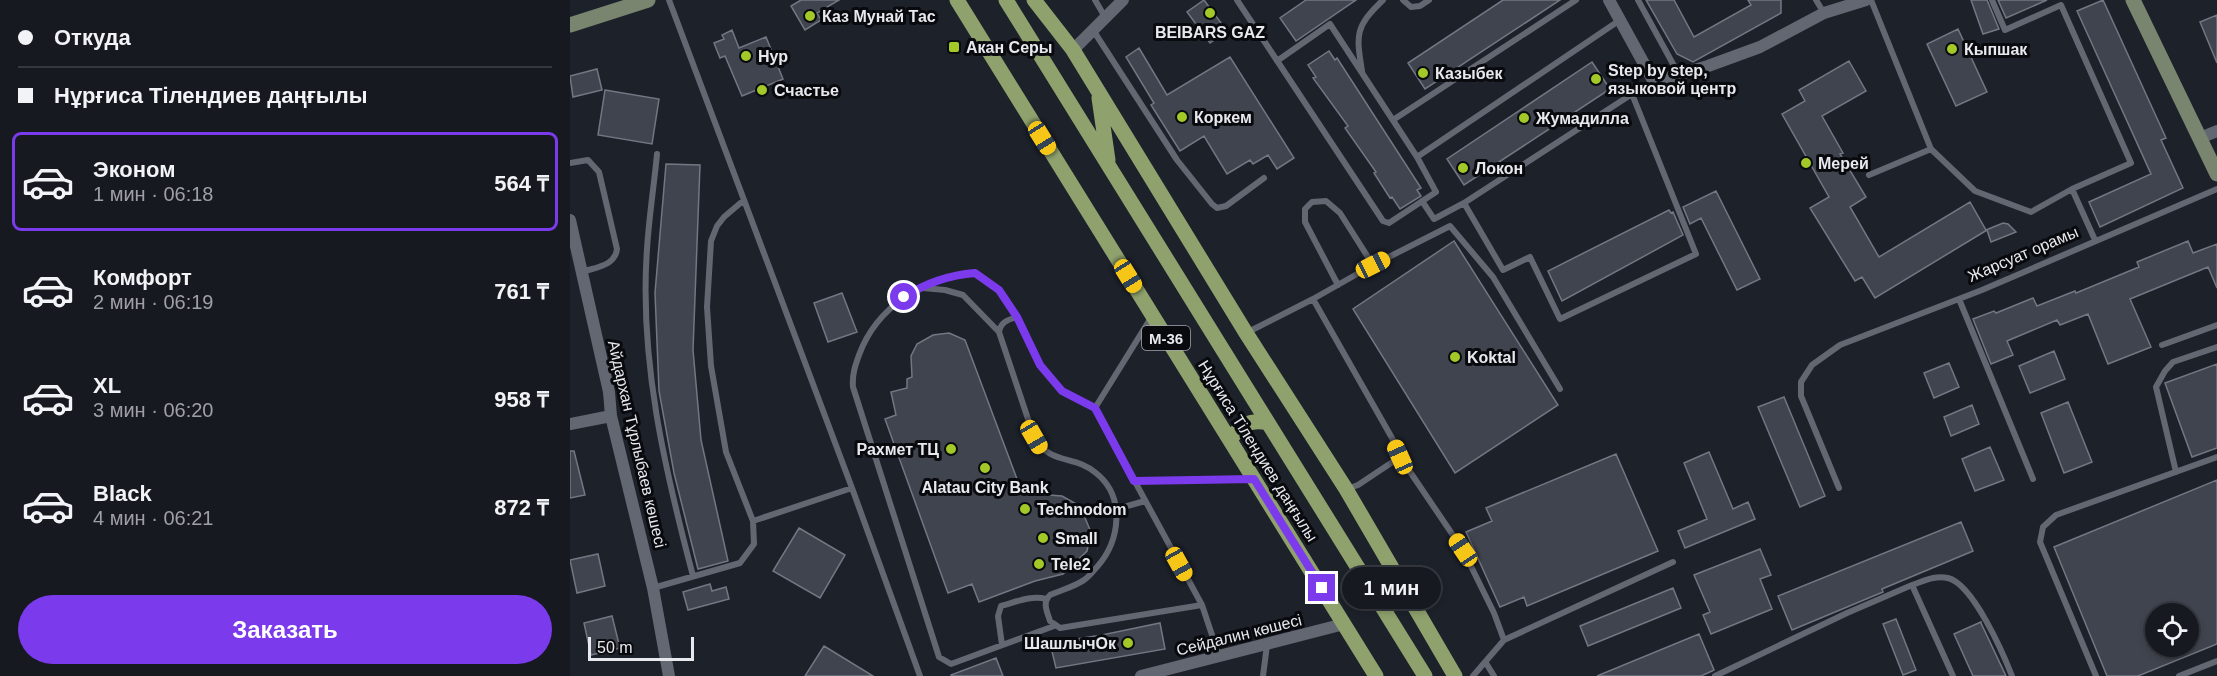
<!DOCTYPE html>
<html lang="ru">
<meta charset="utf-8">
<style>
:root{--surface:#161920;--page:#23262d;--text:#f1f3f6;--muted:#9ea0a5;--line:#35383e;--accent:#7c3aed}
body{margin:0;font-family:Helvetica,sans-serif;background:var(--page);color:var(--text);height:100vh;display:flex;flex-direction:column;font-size:22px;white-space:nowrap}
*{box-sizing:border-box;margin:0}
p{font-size:20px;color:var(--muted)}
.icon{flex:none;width:33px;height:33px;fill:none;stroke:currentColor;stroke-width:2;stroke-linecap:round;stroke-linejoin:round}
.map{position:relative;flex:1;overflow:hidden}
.sheet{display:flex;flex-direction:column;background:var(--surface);width:570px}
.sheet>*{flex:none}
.guide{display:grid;align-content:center;height:132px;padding:0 18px;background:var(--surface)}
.controls{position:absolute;left:1575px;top:603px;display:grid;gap:12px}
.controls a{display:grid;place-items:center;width:54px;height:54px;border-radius:50%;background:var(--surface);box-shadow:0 3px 9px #0003,0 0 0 2px var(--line);font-size:30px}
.scale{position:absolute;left:18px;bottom:15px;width:106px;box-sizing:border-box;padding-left:6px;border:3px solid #e7e9ef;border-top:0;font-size:16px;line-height:21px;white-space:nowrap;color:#e7e9ef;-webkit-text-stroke:4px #090a0e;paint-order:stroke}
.end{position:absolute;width:27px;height:27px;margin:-14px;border:8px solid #7c3aed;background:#fff;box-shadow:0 0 0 3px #fff}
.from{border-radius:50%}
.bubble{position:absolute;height:42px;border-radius:21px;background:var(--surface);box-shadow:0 3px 9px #0003,0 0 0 2px var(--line);font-size:20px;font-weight:700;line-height:42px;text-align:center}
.car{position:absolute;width:18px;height:36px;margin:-18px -9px;border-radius:8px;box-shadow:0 0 4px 2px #0007;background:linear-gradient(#f5c518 24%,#345 0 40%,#f5c518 0 76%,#345 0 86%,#f5c518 0)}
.guide b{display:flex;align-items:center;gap:21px;height:57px;font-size:22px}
.guide b+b{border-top:2px solid var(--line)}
.guide i{width:15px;height:15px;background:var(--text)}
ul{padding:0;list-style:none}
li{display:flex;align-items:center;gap:18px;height:99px;margin:0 12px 9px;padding:0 6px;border:3px solid transparent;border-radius:9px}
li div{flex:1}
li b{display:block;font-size:22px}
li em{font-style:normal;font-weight:700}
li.selected{border-color:var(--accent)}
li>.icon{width:54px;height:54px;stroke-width:1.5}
.action{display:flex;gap:12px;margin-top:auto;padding:12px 18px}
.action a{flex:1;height:69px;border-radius:36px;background:var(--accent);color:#fff;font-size:24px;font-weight:700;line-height:69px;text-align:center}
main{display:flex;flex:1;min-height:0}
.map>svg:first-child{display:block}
.building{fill:#40444e;stroke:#737783;stroke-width:1.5;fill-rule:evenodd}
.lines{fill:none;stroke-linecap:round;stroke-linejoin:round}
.lane{stroke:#636772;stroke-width:6}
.street{stroke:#636772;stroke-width:12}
.secondary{stroke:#79856f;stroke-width:15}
.primary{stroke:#8fa26d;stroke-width:15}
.route{stroke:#7c3aed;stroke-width:8}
.poi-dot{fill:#a2c927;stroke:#090a0e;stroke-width:2}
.labels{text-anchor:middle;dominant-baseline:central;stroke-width:6;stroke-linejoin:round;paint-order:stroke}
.shield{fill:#090a0e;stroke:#a4a6ac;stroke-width:1.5}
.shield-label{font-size:15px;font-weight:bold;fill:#e7e9ef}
.poi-label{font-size:16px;font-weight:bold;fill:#e7e9ef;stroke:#090a0e;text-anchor:start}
.street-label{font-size:16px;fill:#e7e9ef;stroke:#090a0e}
</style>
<main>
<section class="sheet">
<div class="guide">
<b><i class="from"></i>Откуда</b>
<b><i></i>Нұрғиса Тілендиев даңғылы</b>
</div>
<ul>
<li class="selected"><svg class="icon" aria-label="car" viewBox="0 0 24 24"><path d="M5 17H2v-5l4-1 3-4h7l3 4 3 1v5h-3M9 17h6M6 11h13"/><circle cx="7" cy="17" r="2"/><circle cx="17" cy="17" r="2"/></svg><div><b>Эконом</b><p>1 мин · 06:18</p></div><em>564 ₸</em></li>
<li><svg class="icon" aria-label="car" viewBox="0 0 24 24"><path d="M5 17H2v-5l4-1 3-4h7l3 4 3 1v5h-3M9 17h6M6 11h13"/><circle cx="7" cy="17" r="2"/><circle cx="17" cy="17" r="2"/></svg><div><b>Комфорт</b><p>2 мин · 06:19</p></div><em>761 ₸</em></li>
<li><svg class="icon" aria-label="car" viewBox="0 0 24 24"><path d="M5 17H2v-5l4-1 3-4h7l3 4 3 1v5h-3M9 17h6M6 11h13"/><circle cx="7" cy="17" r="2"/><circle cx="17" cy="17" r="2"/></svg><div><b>XL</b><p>3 мин · 06:20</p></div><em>958 ₸</em></li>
<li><svg class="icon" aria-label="car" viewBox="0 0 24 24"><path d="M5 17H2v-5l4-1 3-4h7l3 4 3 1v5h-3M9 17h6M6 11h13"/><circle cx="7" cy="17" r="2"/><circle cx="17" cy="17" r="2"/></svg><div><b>Black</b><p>4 мин · 06:21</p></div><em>872 ₸</em></li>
</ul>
<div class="action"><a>Заказать</a></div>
</section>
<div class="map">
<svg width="1647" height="676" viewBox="0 0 1647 676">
<rect width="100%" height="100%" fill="#1d212a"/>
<path class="building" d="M231 0H269L247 13 251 20 235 30 221 6Z
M634 0 657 31 640 43 617 12Z
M736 0H786L726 41 710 18Z
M933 0H990L855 89 838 63Z
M1076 0H1104L1124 37 1181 5 1178 0H1211V13L1123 62 1107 54Z
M1401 0H1417L1429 29 1413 34Z
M1428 0H1477L1436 18Z
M1533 0 1596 138 1591 140 1613 188 1530 227 1519 202 1581 174 1507 11Z
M1647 15V63L1630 22Z
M1388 29 1417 92 1386 106 1357 44Z
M162 30 169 48 196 37 213 79 172 96 155 56 150 58 144 43 154 39 152 35Z
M569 48 597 95 660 57 724 158 707 169 698 155 683 164 680 160 657 174 634 136 610 151 581 105 584 103 556 57Z
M759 51 765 60 767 58 851 188 847 190 851 196 830 209 822 197 820 198 804 173 806 172 775 128 778 126 743 78 746 77 738 65Z
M1279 61 1296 91 1252 116 1273 153 1270 154 1296 197 1280 207 1309 257 1400 202 1416 230 1433 223 1438 224 1446 232 1421 242 1417 230 1305 298 1292 277 1285 281 1240 208 1259 197 1212 114 1235 101 1229 90Z
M1022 62 1040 89 894 185 877 159Z
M27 69 32 90 3 97 0 76Z
M35 90 89 99 82 144 28 135Z
M96 164 130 165 123 350 131 440 158 561 128 569 104 473 89 391 85 293Z
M1146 191 1190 279 1167 290 1131 218 1120 224 1113 207Z
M1099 210 1101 213 1103 212 1113 235 992 301 978 271Z
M884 241 988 405 885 473 783 309Z
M1618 241 1623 253 1647 244V288L1638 267 1560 299 1581 347 1538 364 1518 314 1490 325 1487 320 1437 341 1443 355 1421 364 1403 319 1424 311 1426 313 1463 298 1467 306 1505 291 1506 293 1569 267 1567 262Z
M272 293 287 332 258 342 244 303Z
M379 333 395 340 447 479 465 494 492 496 510 506 521 532 517 551 493 574 465 581 409 602 402 584 378 593 315 419 326 415 321 392 337 388V379L342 377 341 356 347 344 363 335Z
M1484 351 1495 379 1460 393 1449 366Z
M1379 363 1389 387 1364 398 1354 373Z
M1647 364V448L1622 457 1595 383Z
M1214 397 1255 496 1230 507 1188 407Z
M1498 402 1522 462 1494 473 1471 413Z
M1402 405 1409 424 1381 436 1374 417Z
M1420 447 1434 480 1405 491 1392 459Z
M0 451H4L15 495 0 498Z
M1139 452 1163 509 1178 502 1185 519 1115 548 1108 531 1137 519 1114 463Z
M1046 454 1088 551 957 606 954 597 930 607 896 532 922 521 916 508Z
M1647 480V644L1568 676H1537L1484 547ZM1586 614H1618V646H1586Z
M1391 522 1403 551 1312 589 1313 592 1222 630 1208 596Z
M229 528 275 555 250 598 203 571Z
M1190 549 1201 575 1190 579 1202 609 1141 634 1133 615 1140 612 1124 575Z
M28 554 35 586 7 593 0 560Z
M140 584 142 591 156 587 159 599 118 610 113 592Z
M1103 588 1111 608 1018 646 1010 626Z
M42 616 50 648 21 655 14 623Z
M1326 619 1346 670 1333 675 1313 624Z
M1411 622V623L1436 676H1403L1384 634Z
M590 623 595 649 486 668 480 643 532 635Z
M1129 634 1144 670 1142 671 1131 676H1027Z
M254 646 303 676H235Z
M426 658 433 676H381V675Z"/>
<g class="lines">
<path class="lane" d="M99 0 282 488 350 676
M525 0 535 17
M667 0 813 221 819 223 866 192 847 157
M833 0 841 7 850 6 859 0
M1068 0 1109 75
M1246 0 1254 13
M1301 0 1361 149 1405 191 1461 212 1502 189
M1422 0 1435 30 1491 5 1561 163 1502 189 1525 240
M523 30 607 160 642 204 647 208 656 206 694 178
M707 61 760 24 847 157 1050 20
M792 71C786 34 785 27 813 0
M1062 94 1126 254 990 319 960 257 933 270 894 203 1062 94 1084 82
M823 120 1006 0
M87 154C84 186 79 217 77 249 69 360 95 470 123 576
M0 163 18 160 29 172 47 249C45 266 26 267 12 272
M1299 175 1361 149
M852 201 864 219 894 203
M768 285 735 222V209L742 202 756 201 770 213 803 265
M353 288 375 290 393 295 429 332
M743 299 822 438 830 457 788 485 777 489
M1389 299 1463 479
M582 316 525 408 632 605 649 656
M447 317 429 290 405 273C355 277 307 306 289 355 285 366 282 375 283 387L369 657 381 664 484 626
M676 333 743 299 803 265 880 226 923 277 990 389
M1592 345 1647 325
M525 408 492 391 470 365 447 317C437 320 431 322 429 332L464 437C481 466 504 454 526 473 556 497 550 541 527 567 523 571 519 577 514 580 504 587 491 590 480 595 472 603 477 611 480 621L490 628 632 605
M830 457 893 550 924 613 934 640
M1606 472 1586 387 1595 371 1603 362 1647 347
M564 481 683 479
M1269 488 1231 396V382L1242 365 1270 345 1412 290 1647 189
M547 509 575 501
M183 521 282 488
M1342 585C1354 581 1365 575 1378 578 1403 584 1433 653 1442 676
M83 588 170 563 184 544 183 521 156 452 141 366 137 307 141 241 147 226 154 217 174 200
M432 645 428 616 431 606C446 602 461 595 476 599
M916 663 924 676
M693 676 697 645
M903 676 934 640 1103 562
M1145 676 1277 613 1342 585 1383 676
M1526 676 1470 542 1473 527 1486 515 1647 457
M1609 676 1647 661"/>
<path class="street" d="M1039 0 1084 82 1138 66 1190 47 1254 13 1296 0
M503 50 553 0
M1630 138 1647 131
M0 220 39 392 41 416 83 588 99 676
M0 424 41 416
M571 676 774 624"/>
<path class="secondary" d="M1563 0 1647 174
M0 25 78 0"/>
<path class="primary" d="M387 0 806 676
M436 0 855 676
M464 0 503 50 676 333 776 489 885 676
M529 98 538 160
M660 440C670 425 680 419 698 423"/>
</g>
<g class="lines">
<path class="route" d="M334 297C356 283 380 275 405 273L429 290 447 317 470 365 492 391 525 408 564 481 684 479 752 588"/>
</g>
<g class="poi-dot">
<circle cx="640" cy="13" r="6"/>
<circle cx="240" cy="16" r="6"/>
<rect x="378" y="41" width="12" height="12" rx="3"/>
<circle cx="1382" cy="49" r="6"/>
<circle cx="176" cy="56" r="6"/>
<circle cx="853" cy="73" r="6"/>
<circle cx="1026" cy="79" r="6"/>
<circle cx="192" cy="90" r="6"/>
<circle cx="612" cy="117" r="6"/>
<circle cx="954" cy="118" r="6"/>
<circle cx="1236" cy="163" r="6"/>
<circle cx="893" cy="168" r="6"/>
<circle cx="885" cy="357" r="6"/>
<circle cx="381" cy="449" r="6"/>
<circle cx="415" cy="468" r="6"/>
<circle cx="455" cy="509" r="6"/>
<circle cx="473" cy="538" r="6"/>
<circle cx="469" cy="564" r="6"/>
<circle cx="558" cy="643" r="6"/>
</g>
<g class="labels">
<rect class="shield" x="572" y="326" width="48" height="24" rx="4.5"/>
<g class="shield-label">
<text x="596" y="338">M-36</text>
</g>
<g class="poi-label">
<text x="252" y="16">Каз Мунай Тас</text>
<text x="640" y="32" text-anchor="middle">BEIBARS GAZ</text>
<text x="396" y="47">Акан Серы</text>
<text x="1394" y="49">Кыпшак</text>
<text x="188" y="56">Нур</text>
<text x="1038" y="70">Step by step,<tspan x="1038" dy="18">языковой центр</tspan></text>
<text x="865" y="73">Казыбек</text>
<text x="204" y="90">Счастье</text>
<text x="624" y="117">Коркем</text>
<text x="966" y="118">Жумадилла</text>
<text x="1248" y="163">Мерей</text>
<text x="905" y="168">Локон</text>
<text x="897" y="357">Koktal</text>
<text x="369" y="449" text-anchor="end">Рахмет ТЦ</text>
<text x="415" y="487" text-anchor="middle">Alatau City Bank</text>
<text x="467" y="509">Technodom</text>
<text x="485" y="538">Small</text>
<text x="481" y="564">Tele2</text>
<text x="546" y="643" text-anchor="end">ШашлычОк</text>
</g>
<g class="street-label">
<text transform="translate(1453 254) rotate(-23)">Жарсуат орамы</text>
<text transform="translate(67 444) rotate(77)">Айдархан Тұрлыбаев көшесі</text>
<text transform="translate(688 451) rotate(58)">Нұрғиса Тілендиев даңғылы</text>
<text transform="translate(669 635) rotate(-14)">Сейдалин көшесі</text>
</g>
</g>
</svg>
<div class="controls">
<a><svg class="icon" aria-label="locate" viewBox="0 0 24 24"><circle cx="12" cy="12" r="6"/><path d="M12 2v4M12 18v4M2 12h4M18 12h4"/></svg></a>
</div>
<div class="scale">50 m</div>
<i class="end from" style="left:334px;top:297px"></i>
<i class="end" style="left:752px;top:588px"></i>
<div class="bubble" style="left:772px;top:567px;width:99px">1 мин</div>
<i class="car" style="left:472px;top:138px;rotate:148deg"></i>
<i class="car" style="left:803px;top:265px;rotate:63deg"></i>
<i class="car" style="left:558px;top:276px;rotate:148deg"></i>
<i class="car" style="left:464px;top:437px;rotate:150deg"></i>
<i class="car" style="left:830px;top:457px;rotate:336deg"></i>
<i class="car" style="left:893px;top:550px;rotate:326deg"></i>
<i class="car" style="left:609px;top:564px;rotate:151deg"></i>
</div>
</main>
